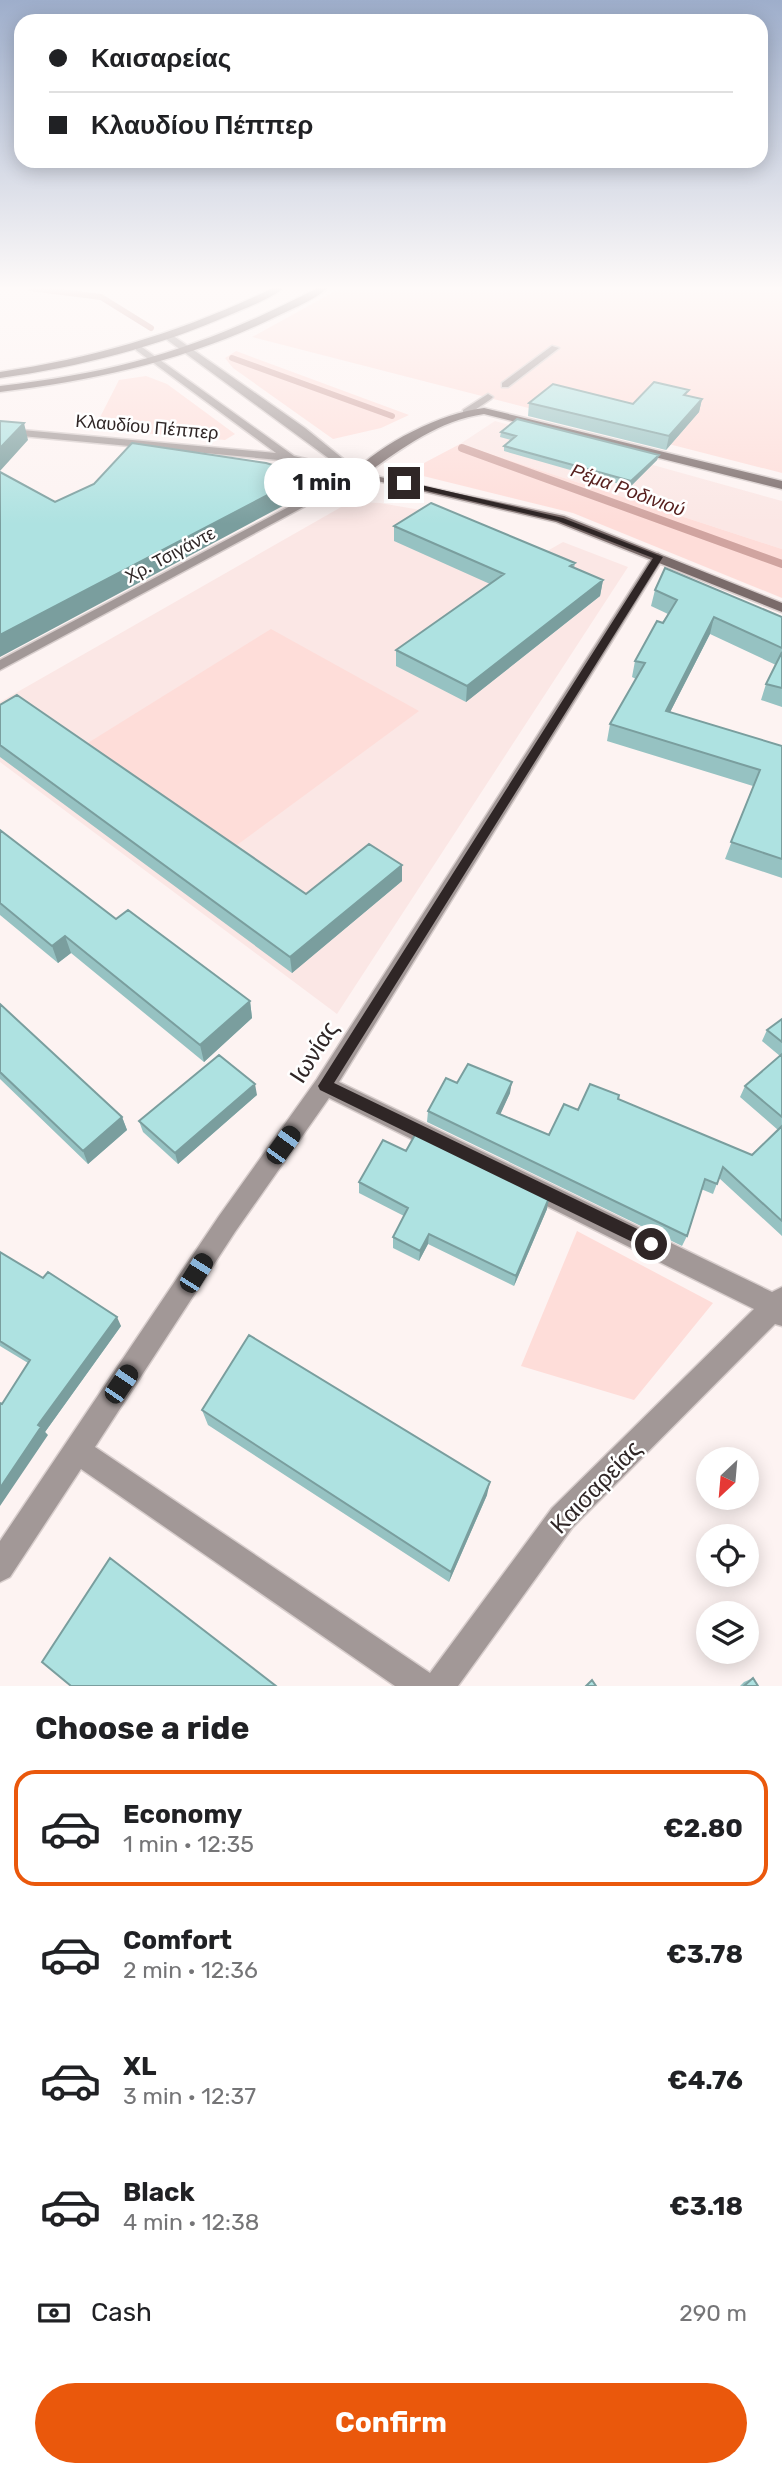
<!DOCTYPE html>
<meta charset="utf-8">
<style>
:root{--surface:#fff;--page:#f6f6f6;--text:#202124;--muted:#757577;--line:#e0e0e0;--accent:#ea580c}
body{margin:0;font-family:Rubik,sans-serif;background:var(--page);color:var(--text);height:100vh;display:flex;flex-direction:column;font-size:26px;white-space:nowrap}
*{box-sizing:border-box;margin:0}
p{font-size:23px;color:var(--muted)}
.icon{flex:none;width:38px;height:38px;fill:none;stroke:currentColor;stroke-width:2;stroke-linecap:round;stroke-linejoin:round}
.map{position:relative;height:1686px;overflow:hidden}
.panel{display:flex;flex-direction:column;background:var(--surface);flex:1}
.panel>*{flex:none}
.banner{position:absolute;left:14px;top:14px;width:754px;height:154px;border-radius:21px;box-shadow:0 4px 18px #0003;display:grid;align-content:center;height:154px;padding:0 35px;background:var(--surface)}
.needle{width:46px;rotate:206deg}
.fabs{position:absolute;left:696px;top:1447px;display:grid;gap:14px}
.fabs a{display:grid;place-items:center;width:63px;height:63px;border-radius:50%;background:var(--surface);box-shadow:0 4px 18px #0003;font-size:35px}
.end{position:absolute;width:32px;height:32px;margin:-16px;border:9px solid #2f2626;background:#fff;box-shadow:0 0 0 4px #fff}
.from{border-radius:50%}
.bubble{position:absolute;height:49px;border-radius:24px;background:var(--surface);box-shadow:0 4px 18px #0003;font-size:23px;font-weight:700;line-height:49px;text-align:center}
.car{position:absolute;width:21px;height:42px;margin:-21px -10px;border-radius:9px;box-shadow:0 0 5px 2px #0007;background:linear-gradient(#222 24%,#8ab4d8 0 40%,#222 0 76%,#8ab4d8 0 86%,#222 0)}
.banner b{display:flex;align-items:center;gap:24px;height:66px;font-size:26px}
.banner b+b{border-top:2px solid var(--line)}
.banner i{width:18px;height:18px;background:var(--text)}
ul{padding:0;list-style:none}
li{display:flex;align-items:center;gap:21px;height:116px;margin:0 14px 10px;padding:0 21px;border:4px solid transparent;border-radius:21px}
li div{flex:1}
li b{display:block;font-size:26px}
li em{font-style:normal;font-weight:700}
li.selected{border-color:var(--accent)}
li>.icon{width:63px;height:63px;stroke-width:1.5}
h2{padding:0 35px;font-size:32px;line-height:84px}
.pay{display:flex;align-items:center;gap:18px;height:77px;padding:0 35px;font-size:26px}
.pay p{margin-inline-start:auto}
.action{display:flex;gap:14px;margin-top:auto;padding:14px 35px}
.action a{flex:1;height:80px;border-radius:42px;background:var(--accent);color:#fff;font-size:28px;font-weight:700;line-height:80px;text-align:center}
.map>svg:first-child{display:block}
.built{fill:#fbe7e5}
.green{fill:#feddd9}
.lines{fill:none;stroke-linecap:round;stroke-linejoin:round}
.stream-far1{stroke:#d0a4a0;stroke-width:6}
.stream{stroke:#d0a4a0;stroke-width:8}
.service-casing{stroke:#d8cecd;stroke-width:3}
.minor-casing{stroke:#d8cecd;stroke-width:3}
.tertiary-casing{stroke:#d8cecd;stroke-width:3}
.secondary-casing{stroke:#d8cecd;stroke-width:3}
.service{fill:#a29897;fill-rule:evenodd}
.minor{fill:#a29897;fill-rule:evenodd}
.tertiary{fill:#a29897;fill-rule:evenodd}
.secondary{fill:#7a6b6a;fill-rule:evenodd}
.wall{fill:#96c2c2}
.shaded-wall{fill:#7a9e9e}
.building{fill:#aee2e1;stroke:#7a9e9e;stroke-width:2}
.route{fill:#2f2626}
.labels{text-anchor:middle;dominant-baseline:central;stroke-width:5;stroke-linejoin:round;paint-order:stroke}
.far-street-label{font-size:18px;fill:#2f2626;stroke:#fff}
.far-water-label{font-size:19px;font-style:italic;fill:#561f1d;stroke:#fff}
.near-street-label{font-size:24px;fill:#2f2626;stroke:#fff}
</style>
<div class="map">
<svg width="782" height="1686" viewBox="0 0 782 1686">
<rect width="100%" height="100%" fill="#fdf3f2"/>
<path class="built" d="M495 421 782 501V549L460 444Z
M350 502 380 503 438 513 542 554 563 542 628 567 337 1014 0 762V702Z"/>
<path class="green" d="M341 288H782V473L252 337Z
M236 351 409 415 381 428 333 439 233 368 225 358Z
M146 376 167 384 235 434 225 440 94 429 119 380Z
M460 444 782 549V598L573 513 407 472Z
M271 629 419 711 233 848 83 746Z
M577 1231 713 1303 634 1400 521 1366Z"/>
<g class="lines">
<path class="stream-far1" d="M30 288 101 297 151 328
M232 358 392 416"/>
<path class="stream" d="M462 448 782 564"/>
<g class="service-casing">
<path id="service" d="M552 346 559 348 508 387H502V383Z
M488 394 493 397 491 399 469 414H463V410Z"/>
</g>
<g class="minor-casing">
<path id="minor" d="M658 553 664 557 339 1082 772 1292 782 1287V1326L775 1324 572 1528 458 1686H395L81 1469 10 1577 0 1582V1541L219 1216 317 1079 652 557ZM329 1098 754 1309 552 1508 430 1673 95 1447 235 1232Z"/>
</g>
<g class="tertiary-casing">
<path id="tertiary" d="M166 335H172L305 428 363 475 0 670V660L347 476 290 461 0 434V428L276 453 136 350V346L139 345 294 456 342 468 166 339Z"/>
</g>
<g class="secondary-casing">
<path id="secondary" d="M273 288H284C269 299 249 307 232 314 157 347 80 367 0 378V372C96 358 185 331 273 288Z
M317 288H328C311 302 287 311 267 321 182 361 93 381 0 392V386C123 372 207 346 317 288Z
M484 408 782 481V489L484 414C440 420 402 448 366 474L564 516 782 603V612L556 522 351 475C381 443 441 413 484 408Z"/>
</g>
<use href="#service" class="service"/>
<use href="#minor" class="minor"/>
<use href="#tertiary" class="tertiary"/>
<use href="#secondary" class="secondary"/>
</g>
<path class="wall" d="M688 396 702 399 699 412 666 450 528 416 529 403 633 404Z
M501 432 659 455 657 460 630 487 504 451V446L511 440 500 437Z
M394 526 575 563 574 568 603 580 600 596 466 702 396 666V650L490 584 394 541Z
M655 590 782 617V707L761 700 766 684 776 665 710 634 670 712 782 746V878L725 859 753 786 607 741 610 724 636 679 632 677 635 661 668 614 651 606Z
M0 705 306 894 402 865V881L292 973 0 757Z
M0 830 116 919 250 1001 252 1018 204 1062 71 953 58 963 0 915Z
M0 1004 122 1117 127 1130 88 1164 0 1079Z
M782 1019V1236L719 1178 713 1194 701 1189 687 1236 682 1246 427 1122 428 1111 457 1083 510 1093 500 1114 549 1135 578 1110 618 1099 752 1155 778 1130 740 1097 745 1086 780 1056 762 1041 767 1030Z
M257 1095 178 1164 143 1132 139 1121Z
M406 1151 547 1209 514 1286 428 1244 419 1261 393 1248V1237L404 1216 359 1193V1182Z
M0 1252 121 1326 45 1432 48 1435 2 1404 28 1363 0 1346Z
M202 1410 487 1495 449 1582 208 1425Z
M753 1678 758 1686H740L744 1682Z"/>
<path class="shaded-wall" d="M702 399 699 412 666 450 669 436Z
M24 423 28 440 0 471V448Z
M659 455 657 460 630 487 631 481Z
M306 475 307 493 0 657V635Z
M603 580 600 596 466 702 467 686Z
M714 617 710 634 662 728 666 711Z
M402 865V881L292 973 290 957Z
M65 936 71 953 58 963 52 946Z
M250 1001 252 1018 204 1062 200 1045Z
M512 1082 510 1093 496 1124 497 1113Z
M255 1084 257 1095 178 1164 175 1153Z
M122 1117 127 1130 88 1164 83 1151Z
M549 1198 547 1209 514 1286 516 1276Z
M429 1234 428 1244 419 1261 420 1251Z
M117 1317 121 1326 45 1432 48 1435 0 1506V1488L38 1425Z
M490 1482 487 1495 449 1582 451 1572Z"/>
<path class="building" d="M654 382 689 390 684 395 702 399 669 436 529 403 553 384 633 404Z
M517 419 659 455 631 481 504 446 516 436 501 432Z
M0 421 24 423 0 448Z
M132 443 266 463 306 475 0 635V472L55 502 94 484Z
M431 503 575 563 570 566 603 580 467 686 396 650 504 574 394 526Z
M665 568 782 617V648L714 617 666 711 782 746V859L731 842 760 770 610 724 645 663 635 661 657 621 663 623 677 600 655 590Z
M782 652V688L766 684Z
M17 695 306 894 369 844 402 865 290 957 0 745V705Z
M0 830 116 919 128 910 250 1001 200 1045 65 936 52 946 0 903Z
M0 1004 122 1117 83 1151 0 1072Z
M782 1019V1042L767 1030Z
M782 1054V1117L745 1086Z
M219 1055 255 1084 175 1153 139 1121Z
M468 1064 512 1082 497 1113 549 1135 564 1104 578 1110 590 1084 619 1095 618 1099 752 1155 782 1126V1221L723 1167 717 1184 705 1179 687 1236 428 1111 446 1078 457 1083Z
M416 1133 549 1198 516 1276 429 1234 420 1251 393 1237 408 1208 359 1182 383 1140 406 1151Z
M0 1252 43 1278 48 1272 117 1317 38 1425 41 1427 0 1488V1403L2 1404 30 1360 0 1341Z
M249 1335 490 1482 451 1572 202 1410Z
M110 1558 276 1686H71L42 1662Z
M753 1678 758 1686H744Z
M592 1680 596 1686H586Z"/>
<linearGradient id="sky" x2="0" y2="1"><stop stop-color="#9eaecb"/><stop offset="0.55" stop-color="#fefaf9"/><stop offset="1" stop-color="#fefaf9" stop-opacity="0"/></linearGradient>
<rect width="782" height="524" fill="url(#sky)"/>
<path class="route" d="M404 481 563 518 663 557 334 1083 656 1238 659 1244 651 1251 320 1090 318 1086 653 558 558 521 401 485Z"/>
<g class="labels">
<g class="far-street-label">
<text transform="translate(147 427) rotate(5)">Κλαυδίου Πέππερ</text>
<text transform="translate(170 555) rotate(-28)">Χρ. Τσιγάντε</text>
</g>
<g class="far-water-label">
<text transform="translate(628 490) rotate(20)">Ρέμα Ροδινιού</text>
</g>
<g class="near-street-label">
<text transform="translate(314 1052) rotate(-57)">Ιωνίας</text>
<text transform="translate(596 1487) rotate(-46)">Καισαρείας</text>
</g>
</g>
</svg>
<div class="fabs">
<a><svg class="needle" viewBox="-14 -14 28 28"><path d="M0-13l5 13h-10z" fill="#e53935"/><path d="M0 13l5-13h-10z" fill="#757577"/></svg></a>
<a><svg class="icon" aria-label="locate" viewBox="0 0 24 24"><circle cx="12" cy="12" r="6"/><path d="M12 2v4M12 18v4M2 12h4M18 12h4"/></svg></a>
<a><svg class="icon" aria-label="layers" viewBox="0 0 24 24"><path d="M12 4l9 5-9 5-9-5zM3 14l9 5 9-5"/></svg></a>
</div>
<i class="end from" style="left:651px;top:1244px"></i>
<i class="end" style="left:404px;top:483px"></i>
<div class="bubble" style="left:264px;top:458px;width:116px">1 min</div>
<i class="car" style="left:283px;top:1145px;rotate:36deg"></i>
<i class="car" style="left:196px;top:1273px;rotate:32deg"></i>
<i class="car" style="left:121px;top:1384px;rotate:34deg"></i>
<div class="banner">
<b><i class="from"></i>Καισαρείας</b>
<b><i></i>Κλαυδίου Πέππερ</b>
</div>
</div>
<section class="panel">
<h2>Choose a ride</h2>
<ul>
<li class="selected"><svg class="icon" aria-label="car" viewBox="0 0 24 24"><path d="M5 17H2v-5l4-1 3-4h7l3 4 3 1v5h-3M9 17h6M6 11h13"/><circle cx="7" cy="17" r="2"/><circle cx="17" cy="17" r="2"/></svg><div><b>Economy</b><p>1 min · 12:35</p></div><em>€2.80</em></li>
<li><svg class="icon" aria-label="car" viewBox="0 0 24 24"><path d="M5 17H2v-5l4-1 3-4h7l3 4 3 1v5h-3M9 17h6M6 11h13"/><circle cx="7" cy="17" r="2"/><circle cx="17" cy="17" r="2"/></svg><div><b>Comfort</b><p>2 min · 12:36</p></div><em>€3.78</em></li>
<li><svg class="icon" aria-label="car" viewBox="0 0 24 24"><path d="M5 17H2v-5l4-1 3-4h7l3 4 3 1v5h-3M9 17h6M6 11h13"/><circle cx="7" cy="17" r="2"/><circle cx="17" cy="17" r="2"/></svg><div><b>XL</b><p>3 min · 12:37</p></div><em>€4.76</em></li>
<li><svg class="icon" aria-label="car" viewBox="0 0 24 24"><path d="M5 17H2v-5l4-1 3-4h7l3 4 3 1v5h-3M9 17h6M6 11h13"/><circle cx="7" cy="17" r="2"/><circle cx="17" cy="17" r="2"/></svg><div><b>Black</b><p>4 min · 12:38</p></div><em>€3.18</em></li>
</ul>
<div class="pay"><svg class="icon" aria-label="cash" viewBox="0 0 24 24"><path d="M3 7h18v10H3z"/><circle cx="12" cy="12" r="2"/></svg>Cash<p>290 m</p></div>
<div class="action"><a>Confirm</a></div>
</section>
